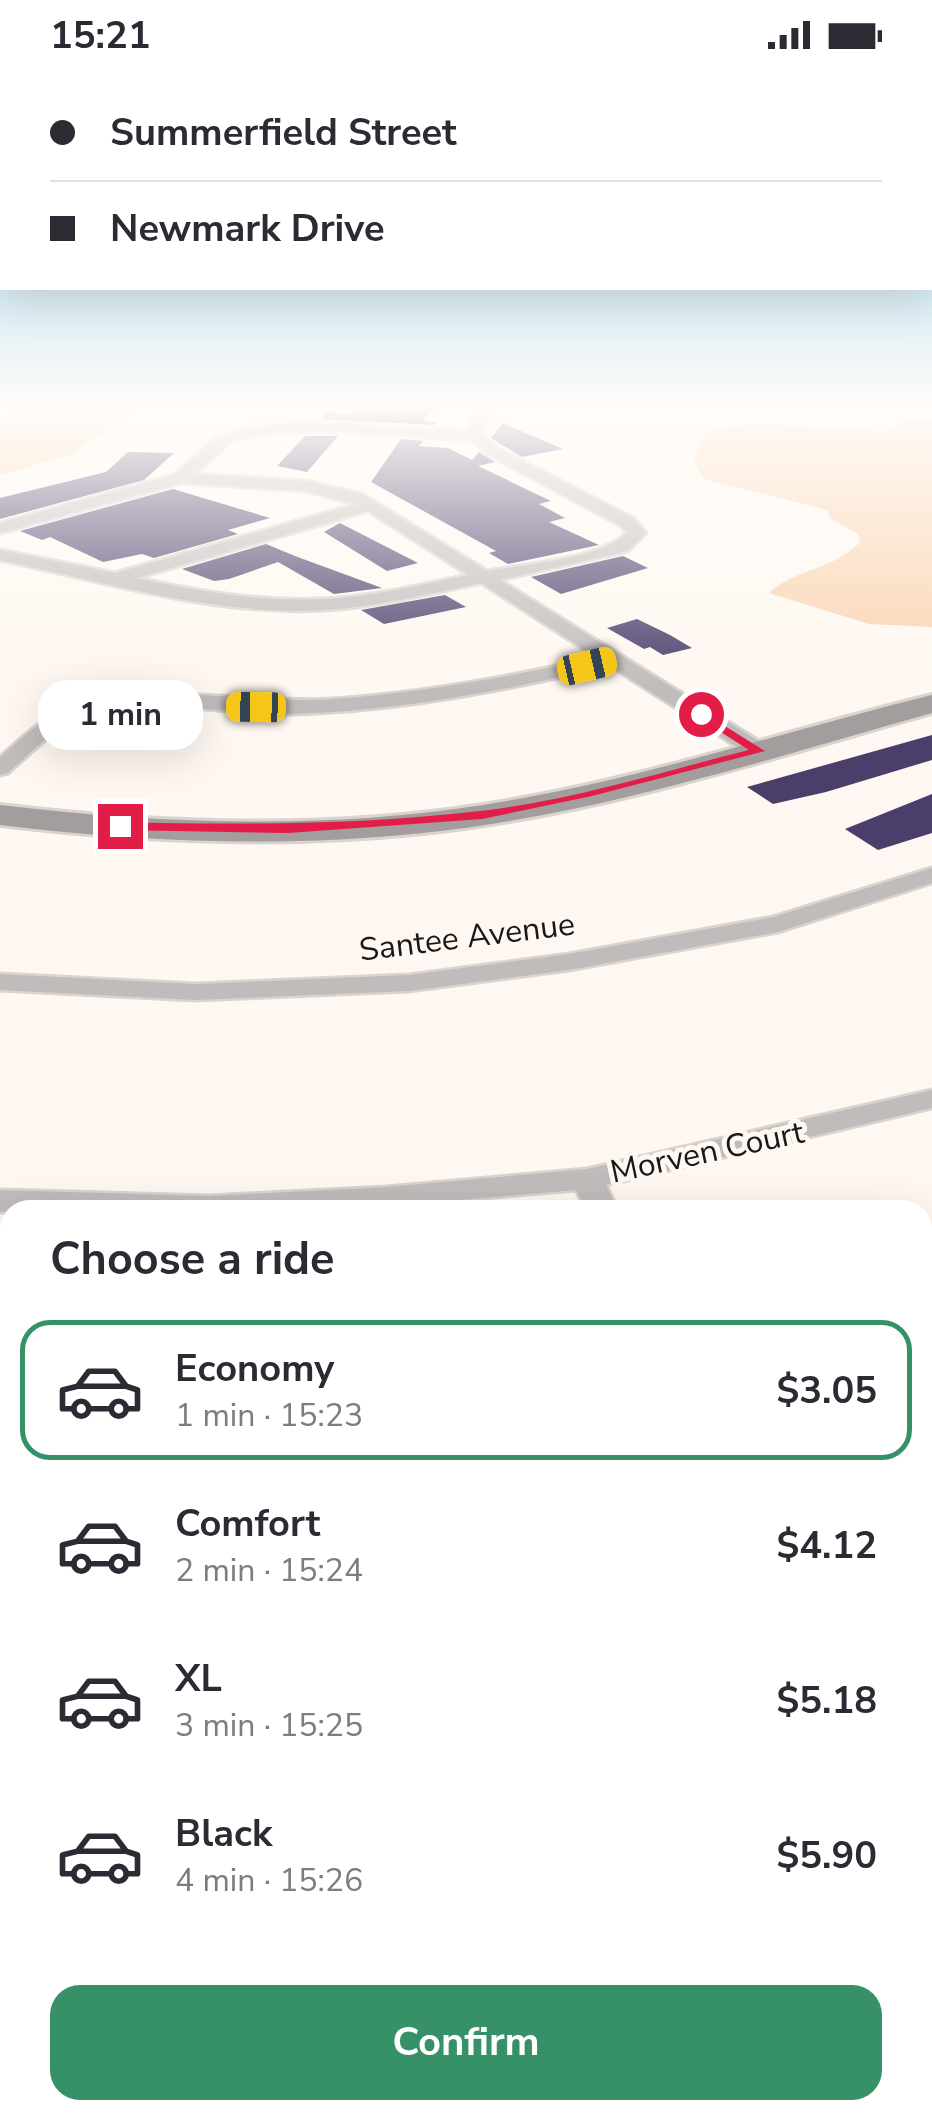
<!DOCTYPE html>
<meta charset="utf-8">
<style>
:root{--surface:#fff;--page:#f2f2f3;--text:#2b2b33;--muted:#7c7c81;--line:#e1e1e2;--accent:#369168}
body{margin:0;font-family:"Nunito Sans",sans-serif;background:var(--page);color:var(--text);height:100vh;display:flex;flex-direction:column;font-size:38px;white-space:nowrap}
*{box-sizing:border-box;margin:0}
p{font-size:32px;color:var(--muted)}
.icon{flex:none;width:55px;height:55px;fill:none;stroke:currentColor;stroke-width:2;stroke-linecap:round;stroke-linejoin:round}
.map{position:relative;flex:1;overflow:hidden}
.drawer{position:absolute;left:0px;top:1130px;width:932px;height:920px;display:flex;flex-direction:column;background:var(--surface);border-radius:30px 30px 0 0;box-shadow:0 10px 40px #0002}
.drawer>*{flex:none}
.guide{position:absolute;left:0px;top:0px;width:932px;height:220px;box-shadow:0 10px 40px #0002;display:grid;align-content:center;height:220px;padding:0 50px;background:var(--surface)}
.end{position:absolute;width:45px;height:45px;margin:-22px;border:12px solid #e11d48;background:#fff;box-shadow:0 0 0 5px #fff}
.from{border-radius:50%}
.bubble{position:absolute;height:70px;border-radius:30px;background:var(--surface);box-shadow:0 10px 40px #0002;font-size:32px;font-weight:700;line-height:70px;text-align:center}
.car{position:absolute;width:30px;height:60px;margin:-30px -15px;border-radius:12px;box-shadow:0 0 8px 2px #0007;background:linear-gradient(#f5c518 24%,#345 0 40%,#f5c518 0 76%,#345 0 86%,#f5c518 0)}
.guide b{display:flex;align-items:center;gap:35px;height:95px;font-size:38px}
.guide b+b{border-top:2px solid var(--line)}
.guide i{width:25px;height:25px;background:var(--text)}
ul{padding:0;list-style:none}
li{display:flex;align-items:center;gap:30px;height:140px;margin:0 20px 15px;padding:0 30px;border:5px solid transparent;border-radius:30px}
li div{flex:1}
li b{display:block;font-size:38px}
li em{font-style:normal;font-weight:700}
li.on{border-color:var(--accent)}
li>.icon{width:90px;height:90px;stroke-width:1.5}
h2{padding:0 50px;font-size:45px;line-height:120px}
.action{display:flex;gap:20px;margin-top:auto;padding:20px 50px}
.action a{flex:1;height:115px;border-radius:30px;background:var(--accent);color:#fff;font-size:40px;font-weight:700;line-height:115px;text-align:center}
.status{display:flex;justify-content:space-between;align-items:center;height:70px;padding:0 50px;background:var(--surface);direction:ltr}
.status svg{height:28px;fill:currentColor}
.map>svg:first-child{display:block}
.green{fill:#fad2af}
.building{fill:#4b3e6b}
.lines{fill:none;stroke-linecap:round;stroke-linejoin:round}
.street-casing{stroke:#dad4cf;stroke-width:5}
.secondary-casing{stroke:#dad4cf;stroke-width:6}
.street{fill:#c0bcbb;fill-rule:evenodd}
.secondary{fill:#a39d9d;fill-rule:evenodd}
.route{fill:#e11d48}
.labels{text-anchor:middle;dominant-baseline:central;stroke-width:10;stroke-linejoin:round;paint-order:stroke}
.street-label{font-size:32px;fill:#1a1816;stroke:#fff8f2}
</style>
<div class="status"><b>15:21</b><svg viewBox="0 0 49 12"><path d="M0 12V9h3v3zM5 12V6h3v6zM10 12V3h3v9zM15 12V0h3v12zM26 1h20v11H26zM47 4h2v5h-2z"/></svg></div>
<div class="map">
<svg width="932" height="2050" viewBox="0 0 932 2050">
<rect width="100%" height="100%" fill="#fff8f2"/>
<path class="green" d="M136 334 141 338 70 385 0 405V346L71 335Z
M895 348 932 351V557L869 554 769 523C794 499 836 499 860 472L858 464 831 449 827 440 704 409 694 390C698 381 700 368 707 362 723 348 859 359 887 362L898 356Z"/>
<path class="building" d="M353 334H441L422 351 438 352 435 355 321 349 327 342 353 344Z
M503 353 563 379 522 387 491 368Z
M305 366H338L307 402 277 396Z
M401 369 423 371 419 376 448 378 472 390 479 382 495 392 478 396 551 431 539 434 565 448 549 452 599 475 508 494 489 483 496 481 371 412Z
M128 382 174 383 144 410 0 449V428L106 402Z
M173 419 270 448 228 460 238 464 154 488 142 484 103 492 50 467 42 470 20 461Z
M340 453 418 493 387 501 324 462Z
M266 474 295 486 382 518 334 524 278 492 229 509 214 511 182 499Z
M623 486 648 498 561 524 531 507Z
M445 525 466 537 384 554 361 540Z
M637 549 670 565 692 578 663 585 650 577 644 579 607 558Z
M932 665V690L826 722 773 734 747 717Z
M932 724V763L878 780 845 759Z"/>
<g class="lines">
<g class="street-casing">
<path id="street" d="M478 334H492L482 365 499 379 633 448 646 463 628 481 500 510 767 676 770 681 767 686H751L610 596C506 620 401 641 294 644 227 646 153 625 88 645 57 655 32 682 8 703L0 705V687C19 670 38 652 61 641 132 608 253 635 333 629 422 623 510 607 596 587L481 513C429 524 376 537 323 540 215 546 105 512 0 490V480L115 503 356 434 306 421 181 413 0 463V453L174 405 215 369 247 357 309 352 467 361ZM275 362H346L470 370 489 385 621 456 627 463C599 489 525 494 487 501L362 424 306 411 195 404 232 371ZM368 441 468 505C420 515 371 527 322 529 259 532 198 521 137 508Z
M932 798V813L778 862 569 900 409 921 195 930 0 920V904L195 914 409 905 569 884 773 847Z
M932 1020V1038L606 1115 618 1140H586L576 1120 342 1140 0 1142V1120L209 1126 386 1117 587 1099Z
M922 1405H932V1435H922Z
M0 1710 10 1711V1755L0 1754Z"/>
</g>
<g class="secondary-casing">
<path id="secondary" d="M932 625V643C765 690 596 745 423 763 282 778 141 772 0 755V735C160 754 323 760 483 735 636 711 782 662 932 625Z"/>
</g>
<use href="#street" class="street"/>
<use href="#secondary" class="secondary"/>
</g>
<linearGradient id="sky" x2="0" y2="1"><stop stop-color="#8dccec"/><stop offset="0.54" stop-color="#fffcf9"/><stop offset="1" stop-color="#fffcf9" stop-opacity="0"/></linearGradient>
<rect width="932" height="621" fill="url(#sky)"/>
<path class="route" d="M701 641 765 681 592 726 482 749 288 763 120 760 114 756 120 752C240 755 360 755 480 741 570 731 661 702 749 680L697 647Z"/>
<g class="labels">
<g class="street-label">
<text transform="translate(467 867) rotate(-7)">Santee Avenue</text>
<text transform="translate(707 1082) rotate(-12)">Morven Court</text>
</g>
</g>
</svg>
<i class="end from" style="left:701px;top:644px"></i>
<i class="end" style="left:120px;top:756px"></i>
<div class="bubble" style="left:38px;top:610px;width:165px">1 min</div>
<i class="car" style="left:587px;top:596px;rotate:77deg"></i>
<i class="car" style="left:256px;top:637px;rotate:271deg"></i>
<div class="guide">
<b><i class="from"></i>Summerfield Street</b>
<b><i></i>Newmark Drive</b>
</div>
<section class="drawer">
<h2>Choose a ride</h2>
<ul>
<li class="on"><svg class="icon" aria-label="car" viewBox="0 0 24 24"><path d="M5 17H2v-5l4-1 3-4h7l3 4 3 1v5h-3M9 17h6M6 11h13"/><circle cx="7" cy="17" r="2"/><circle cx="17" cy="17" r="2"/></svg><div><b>Economy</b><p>1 min · 15:23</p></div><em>$3.05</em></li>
<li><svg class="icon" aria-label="car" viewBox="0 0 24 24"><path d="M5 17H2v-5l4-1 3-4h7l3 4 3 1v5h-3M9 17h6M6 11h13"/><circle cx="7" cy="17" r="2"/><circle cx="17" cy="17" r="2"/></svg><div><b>Comfort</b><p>2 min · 15:24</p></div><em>$4.12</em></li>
<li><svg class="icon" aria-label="car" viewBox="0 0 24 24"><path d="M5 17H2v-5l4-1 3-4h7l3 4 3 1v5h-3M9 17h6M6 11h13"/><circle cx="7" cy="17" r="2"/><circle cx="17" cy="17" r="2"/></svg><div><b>XL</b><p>3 min · 15:25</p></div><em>$5.18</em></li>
<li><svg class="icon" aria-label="car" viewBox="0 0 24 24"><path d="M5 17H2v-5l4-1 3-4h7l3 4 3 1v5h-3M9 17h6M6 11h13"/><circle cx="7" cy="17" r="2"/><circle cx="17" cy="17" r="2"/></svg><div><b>Black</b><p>4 min · 15:26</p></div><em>$5.90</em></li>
</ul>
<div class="action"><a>Confirm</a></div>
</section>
</div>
